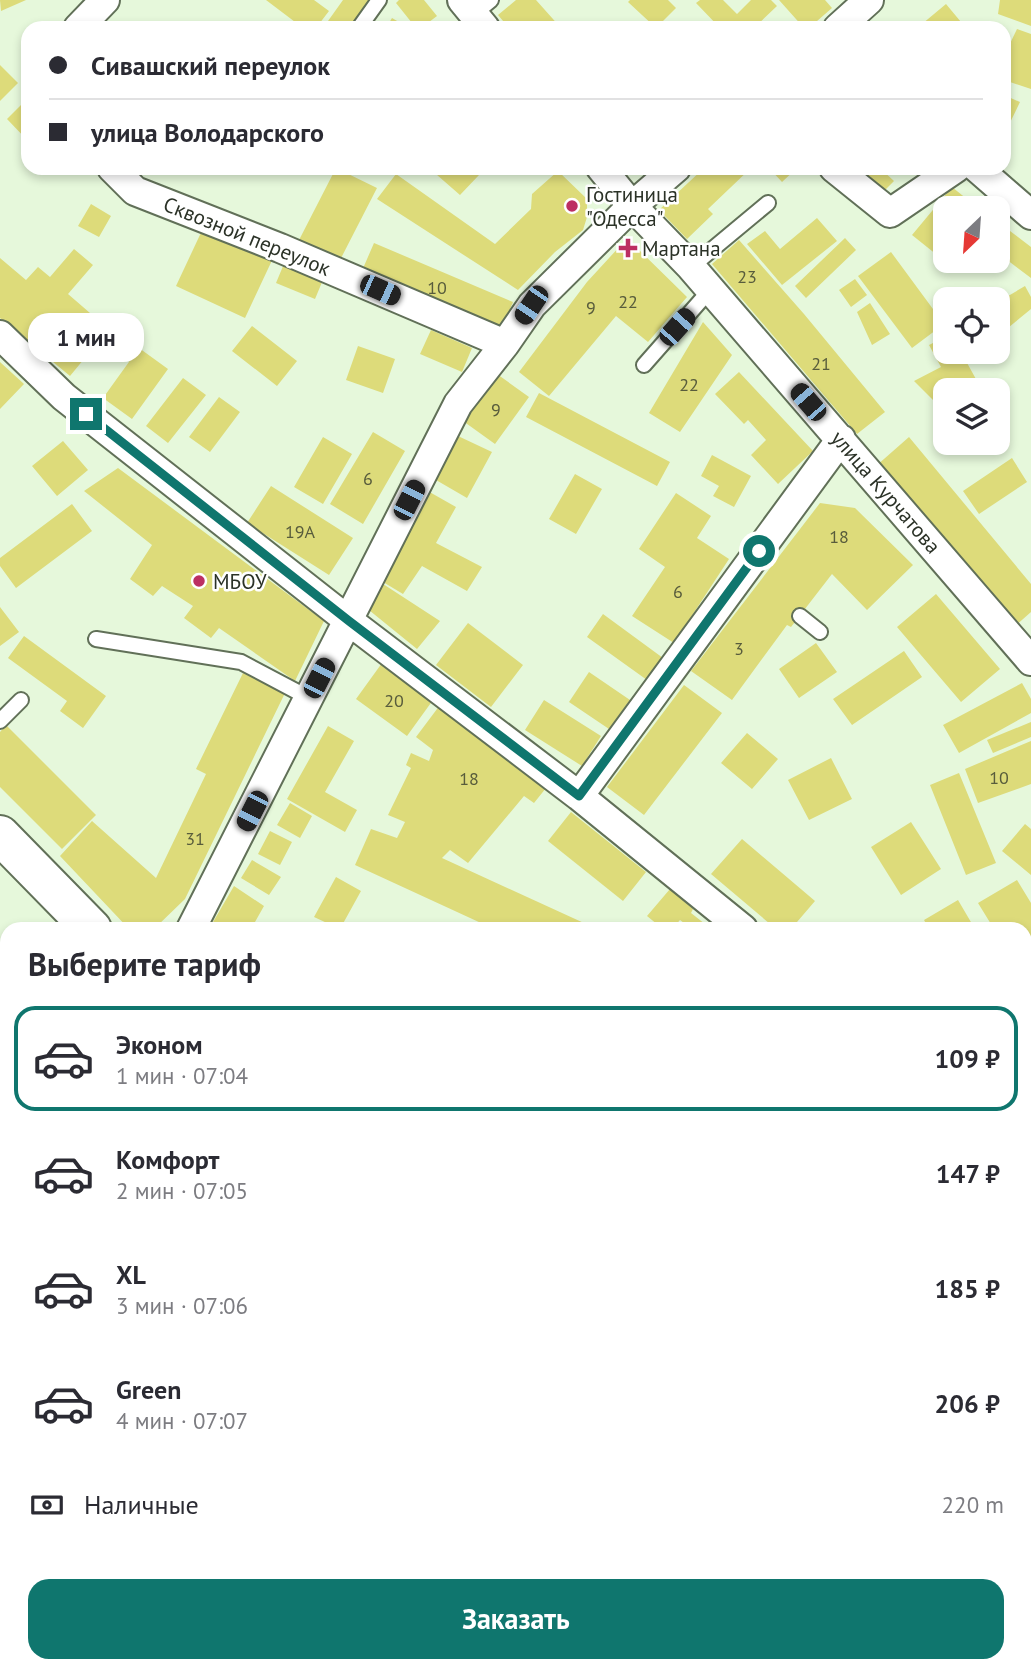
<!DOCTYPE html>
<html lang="ru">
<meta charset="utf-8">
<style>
:root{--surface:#fff;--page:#f2f2f3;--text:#2b2b33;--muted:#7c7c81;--line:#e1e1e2;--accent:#0f766e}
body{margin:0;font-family:"PT Sans",sans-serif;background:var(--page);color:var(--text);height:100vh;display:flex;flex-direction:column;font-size:26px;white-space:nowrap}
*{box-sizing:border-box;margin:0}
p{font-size:23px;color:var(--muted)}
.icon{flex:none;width:38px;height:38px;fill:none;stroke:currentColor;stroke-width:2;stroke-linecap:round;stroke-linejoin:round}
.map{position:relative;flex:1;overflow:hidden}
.sheet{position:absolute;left:0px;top:922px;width:1032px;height:751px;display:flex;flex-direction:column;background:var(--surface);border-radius:21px 21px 0 0;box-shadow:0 4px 10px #0003}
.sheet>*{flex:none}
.hud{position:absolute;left:21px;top:21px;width:990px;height:154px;border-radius:21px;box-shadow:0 4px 10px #0003;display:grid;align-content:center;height:154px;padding:0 28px;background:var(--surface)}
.needle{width:46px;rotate:205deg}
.fabs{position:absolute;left:933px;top:196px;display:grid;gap:14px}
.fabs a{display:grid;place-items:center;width:77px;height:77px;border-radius:14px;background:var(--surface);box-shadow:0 4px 10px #0003;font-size:35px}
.end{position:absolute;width:32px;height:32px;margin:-16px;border:9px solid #0f766e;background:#fff;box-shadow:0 0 0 4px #fff}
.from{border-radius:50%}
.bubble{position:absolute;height:49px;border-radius:21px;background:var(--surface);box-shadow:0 4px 10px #0003;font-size:23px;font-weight:700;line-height:49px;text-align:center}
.car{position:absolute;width:21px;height:42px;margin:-21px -10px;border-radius:9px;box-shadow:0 0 5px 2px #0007;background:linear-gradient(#222 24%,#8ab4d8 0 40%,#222 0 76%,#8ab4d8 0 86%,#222 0)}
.hud b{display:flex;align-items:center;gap:24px;height:66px;font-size:26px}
.hud b+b{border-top:2px solid var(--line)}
.hud i{width:18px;height:18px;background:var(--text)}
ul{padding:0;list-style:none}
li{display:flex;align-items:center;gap:21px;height:105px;margin:0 14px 10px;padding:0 14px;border:4px solid transparent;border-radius:21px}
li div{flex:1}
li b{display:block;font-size:26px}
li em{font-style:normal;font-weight:700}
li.active{border-color:var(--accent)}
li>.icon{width:63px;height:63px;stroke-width:1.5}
h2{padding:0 28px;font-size:32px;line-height:84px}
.pay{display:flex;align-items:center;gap:18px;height:77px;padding:0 28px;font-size:26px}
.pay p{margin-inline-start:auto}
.action{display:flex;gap:14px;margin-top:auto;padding:14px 28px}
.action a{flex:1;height:80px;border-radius:21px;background:var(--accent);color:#fff;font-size:28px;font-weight:700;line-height:80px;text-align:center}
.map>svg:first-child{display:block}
.building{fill:#dddb7a}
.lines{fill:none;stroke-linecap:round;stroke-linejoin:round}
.lane-casing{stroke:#617058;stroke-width:18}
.street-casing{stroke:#617058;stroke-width:32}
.secondary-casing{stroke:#617058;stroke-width:42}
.primary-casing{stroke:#617058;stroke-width:42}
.lane{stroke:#fff;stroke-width:14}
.street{stroke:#fff;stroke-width:28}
.secondary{stroke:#fff;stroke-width:38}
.primary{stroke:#fff;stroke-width:38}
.route{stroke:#0f766e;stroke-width:9}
.poi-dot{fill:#bc2f62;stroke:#fff;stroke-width:2.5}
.labels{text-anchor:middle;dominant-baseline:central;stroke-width:5;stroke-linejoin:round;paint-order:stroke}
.number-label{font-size:18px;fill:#585c3c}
.poi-label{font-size:21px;fill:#2b3227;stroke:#fff;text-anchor:start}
.street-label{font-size:21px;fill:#2b3227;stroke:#fff}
</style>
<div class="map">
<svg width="1031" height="1672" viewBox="0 0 1031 1672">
<rect width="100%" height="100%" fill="#e6f8db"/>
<path class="building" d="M0 0H26L1 11Z
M266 0H314L329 11 316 28H303Z
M343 0H370L349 28H323Z
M399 0H424L437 16 421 28H416L396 3Z
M516 0H536L561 28H509L498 15Z
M630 0H668L676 8 656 28 628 2Z
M700 0H723L737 14 751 0H771L777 6 754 28H720L696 3Z
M779 0H825L832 8 809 28H804Z
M1000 0H1031V26L998 14Z
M946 4 966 28H925L922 24Z
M392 18 409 28H386Z
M1017 29 1031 34V89L1004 80V56Z
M0 65 18 83 0 101Z
M1004 95 1020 102 1004 135Z
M25 101 28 104V141L7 119Z
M336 168 377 188 338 264 297 244Z
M429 168H471L479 175 460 195Z
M704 168H751L708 209 713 214 687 239 659 210Z
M769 168H797L782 182Z
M851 168H880L894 181 880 195Z
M558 171 587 199V217L583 230 555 252 518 290 377 199 396 174 495 244 531 209 532 194Z
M952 187 978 208H945V245L937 255 912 235Z
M91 204 111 216 99 237 78 226Z
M817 218 837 241 782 285 747 244 765 231 780 249Z
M206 222 275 254 245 318 176 286Z
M1006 228 1031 247V278L998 253V239Z
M845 238 856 250 806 298 795 286Z
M739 240 804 314 885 412 857 434 712 264Z
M374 243 513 302 500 332 361 273Z
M621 245 635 246 687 297 648 342 616 316 549 396 519 372 587 282Z
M74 249 93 265 68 294 90 313 79 326 98 342 70 376 0 318V258L26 280 38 267 50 277Z
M891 252 944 324 912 348 858 276Z
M286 259 325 275 315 299 276 283Z
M855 279 867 295 851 307 839 290Z
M1025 286 1031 297V309L998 336V302Z
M870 303 890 334 872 345 857 312Z
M703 322 732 355 680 432 649 413Z
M252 326 297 361 277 386 232 351Z
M431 330 472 348 462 372 420 354Z
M945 337V352H961L982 390H945V405L940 407 914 381 941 367 929 345Z
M358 346 395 359 383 393 346 380Z
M139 348 168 369 132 419 103 398Z
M0 362 24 384 0 409Z
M739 372 813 451 778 484 751 455 766 440 748 420 744 424 715 394Z
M497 374 529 397 495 444 463 421Z
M183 378 206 395 168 443 146 426Z
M539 393 670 462 657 486 526 417Z
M219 397 240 412 210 452 189 437Z
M998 420 1010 444 984 451 980 443H998Z
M373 432 405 451 363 524 330 504Z
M458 436 492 452 467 498 436 480Z
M323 437 352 454 323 504 294 487Z
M909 437 1031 584V612L1014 627 876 466Z
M63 441 88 470 57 496 32 466Z
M712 455 751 476 734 507 713 496 719 486 701 476Z
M1012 458 1027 482 979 514 963 491Z
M118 468 324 621 295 681 219 628 211 638 184 618 193 606 162 586 153 596 130 579 152 545 84 491Z
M575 474 602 489 576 534 549 519Z
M271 486 353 538 329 575 247 523Z
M426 490 456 507 436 543 482 567 467 591 422 566 403 594 378 579Z
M676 493 711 516 697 538 729 559 674 643 632 616 665 567 639 549Z
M820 503 855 508 913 565 867 610 832 574 791 627 787 625 732 700 691 671Z
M72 504 92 531 16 588 0 566V558Z
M380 582 440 621 417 649 364 606Z
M936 594 1000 669 961 702 897 627Z
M0 607 19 632 0 646Z
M603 614 663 658 647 680 587 637Z
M468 623 523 665 491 707 436 665Z
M24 636 106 696 83 728 60 711 67 701 8 658Z
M816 643 837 672 799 698 779 669Z
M904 651 922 677 852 725 833 699Z
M382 663 433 700 407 736 356 699Z
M589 672 630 700 609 729 569 702Z
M243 673 285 693 185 899 154 929H129L60 856 92 821 156 878 206 774 196 769Z
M1022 683 1031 699V713L959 753 943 725Z
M684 685 722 713 644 815 607 787Z
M544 700 601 736 582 766 525 730Z
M440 705 546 788 534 803 524 796 468 863 450 850 442 858 597 929H494L355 865 371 829 397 838 405 822 388 815 411 768 406 765 411 753 429 761 433 750 416 737Z
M1031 722V737L993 753 987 740Z
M6 725 96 815 62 849 0 787V732Z
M328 726 354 741 325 792 357 810 345 832 287 799Z
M747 733 778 759 752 789 721 763Z
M1031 741V784L978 803 965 769Z
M831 758 852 799 809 820 788 780Z
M959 773 996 863 966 875 930 785Z
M290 803 312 816 300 838 277 825Z
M571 812 646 872 623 901 548 841Z
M911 822 941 869 901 895 871 847Z
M1025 824 1031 829V875L1002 851Z
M270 831 292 842 280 865 258 854Z
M742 839 815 901 791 929H776L711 874Z
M252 860 281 877 269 895 241 878Z
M336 877 361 891 340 929 314 917Z
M1017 880 1031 903V941L1026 944V929H994L978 903Z
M234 886 264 906 251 929H209Z
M670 889 693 909 691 913 705 924 700 929H692L680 920 672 929H663L647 916Z
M958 900 975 929H929L924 920Z
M7 952V995L0 989V960Z
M1026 993 1031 996V1041L1026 1038Z
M1026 1153 1031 1160V1174L1026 1178Z
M7 1160V1269L0 1262V1168Z
M1026 1290 1031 1293V1358L1026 1366Z
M1031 1448V1497L1026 1502V1454Z
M0 1507 7 1514V1566L0 1574Z
M577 1666H587L593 1672H571Z
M680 1666H692L698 1672H674Z
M928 1666H1012L1020 1672H935Z"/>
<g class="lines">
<g class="lane-casing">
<path id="lane" d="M474 14 491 0
M359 28 379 0
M691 267 768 203
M644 365 710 290
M800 616 820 632
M96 639 241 662 309 698
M0 721 21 700
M0 1589 7 1582
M184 1672 189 1666"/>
</g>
<g class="street-casing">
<path id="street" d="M462 0 485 28
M78 28 105 0
M838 28 869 0
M112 168 135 191 280 248 505 344
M601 168 632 206 691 267 1031 661
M834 168 890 213 956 168
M977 168 1031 215
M0 335 64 397 349 621 579 796 743 929
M579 796 841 439
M191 929 458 404 505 344 532 305 632 206 676 168
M1026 1081 1031 1077"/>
</g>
<g class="secondary-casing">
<path id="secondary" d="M0 835 92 929
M839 1666 845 1672"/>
</g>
<g class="primary-casing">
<path id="primary" d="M0 1316 7 1323
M374 1666 381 1672"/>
</g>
<use href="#lane" class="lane"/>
<use href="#street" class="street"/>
<use href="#secondary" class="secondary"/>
<use href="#primary" class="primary"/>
</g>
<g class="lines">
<path class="route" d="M86 414 349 621 579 796 759 551"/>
</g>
<g class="poi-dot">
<circle cx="572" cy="206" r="7"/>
<path d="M624.5 237.5h7v7h7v7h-7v7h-7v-7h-7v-7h7z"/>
<circle cx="199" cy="581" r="7"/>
</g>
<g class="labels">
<g class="number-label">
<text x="747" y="276">23</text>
<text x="437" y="287">10</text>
<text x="628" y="301">22</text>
<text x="591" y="307">9</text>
<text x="821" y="363">21</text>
<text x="689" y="384">22</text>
<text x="496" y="409">9</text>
<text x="368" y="478">6</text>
<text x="300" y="531">19А</text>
<text x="839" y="536">18</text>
<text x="678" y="591">6</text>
<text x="739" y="648">3</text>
<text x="394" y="700">20</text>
<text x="999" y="777">10</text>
<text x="469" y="778">18</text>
<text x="195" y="838">31</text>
</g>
<g class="poi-label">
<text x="586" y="194">Гостиница<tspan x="586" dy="24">"Одесса"</tspan></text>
<text x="642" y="248">Мартана</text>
<text x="213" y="581">МБОУ</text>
</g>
<g class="street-label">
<text transform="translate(247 236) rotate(22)">Сквозной переулок</text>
<text transform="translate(886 492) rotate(49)">улица Курчатова</text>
</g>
</g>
</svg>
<div class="fabs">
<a><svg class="needle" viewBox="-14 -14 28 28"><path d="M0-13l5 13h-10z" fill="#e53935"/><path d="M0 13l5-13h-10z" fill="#7c7c81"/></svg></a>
<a><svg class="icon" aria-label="locate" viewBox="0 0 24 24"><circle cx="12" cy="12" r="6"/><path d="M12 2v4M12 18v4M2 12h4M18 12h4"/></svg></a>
<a><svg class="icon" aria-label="layers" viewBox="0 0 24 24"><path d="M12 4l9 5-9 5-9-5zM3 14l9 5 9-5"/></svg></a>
</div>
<i class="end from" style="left:759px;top:551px"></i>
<i class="end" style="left:86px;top:414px"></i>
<div class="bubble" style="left:28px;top:313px;width:116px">1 мин</div>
<i class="car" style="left:380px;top:290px;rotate:114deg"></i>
<i class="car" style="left:531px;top:305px;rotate:214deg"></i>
<i class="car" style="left:677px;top:327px;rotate:42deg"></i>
<i class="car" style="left:808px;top:402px;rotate:319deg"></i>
<i class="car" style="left:409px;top:500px;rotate:27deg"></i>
<i class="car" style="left:319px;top:678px;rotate:27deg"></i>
<i class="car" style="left:252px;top:811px;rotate:207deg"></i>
<div class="hud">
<b><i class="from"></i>Сивашский переулок</b>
<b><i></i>улица Володарского</b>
</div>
<section class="sheet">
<h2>Выберите тариф</h2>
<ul>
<li class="active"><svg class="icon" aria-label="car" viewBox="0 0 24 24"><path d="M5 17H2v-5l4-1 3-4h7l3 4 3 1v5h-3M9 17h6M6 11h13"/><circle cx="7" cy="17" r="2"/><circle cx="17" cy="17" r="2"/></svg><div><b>Эконом</b><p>1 мин · 07:04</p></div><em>109 ₽</em></li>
<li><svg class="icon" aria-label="car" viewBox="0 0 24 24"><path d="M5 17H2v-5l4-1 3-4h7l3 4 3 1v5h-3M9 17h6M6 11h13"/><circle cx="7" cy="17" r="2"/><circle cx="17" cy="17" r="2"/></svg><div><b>Комфорт</b><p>2 мин · 07:05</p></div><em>147 ₽</em></li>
<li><svg class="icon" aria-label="car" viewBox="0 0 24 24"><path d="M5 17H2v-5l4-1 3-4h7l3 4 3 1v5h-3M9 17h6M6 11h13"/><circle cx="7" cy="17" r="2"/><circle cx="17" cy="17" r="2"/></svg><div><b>XL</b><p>3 мин · 07:06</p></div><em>185 ₽</em></li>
<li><svg class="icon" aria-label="car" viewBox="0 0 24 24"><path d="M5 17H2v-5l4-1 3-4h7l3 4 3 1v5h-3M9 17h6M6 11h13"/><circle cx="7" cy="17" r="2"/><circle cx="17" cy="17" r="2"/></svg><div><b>Green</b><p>4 мин · 07:07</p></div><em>206 ₽</em></li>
</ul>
<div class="pay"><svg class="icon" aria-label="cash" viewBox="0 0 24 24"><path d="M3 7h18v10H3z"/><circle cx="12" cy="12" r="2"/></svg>Наличные<p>220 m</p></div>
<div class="action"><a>Заказать</a></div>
</section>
</div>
